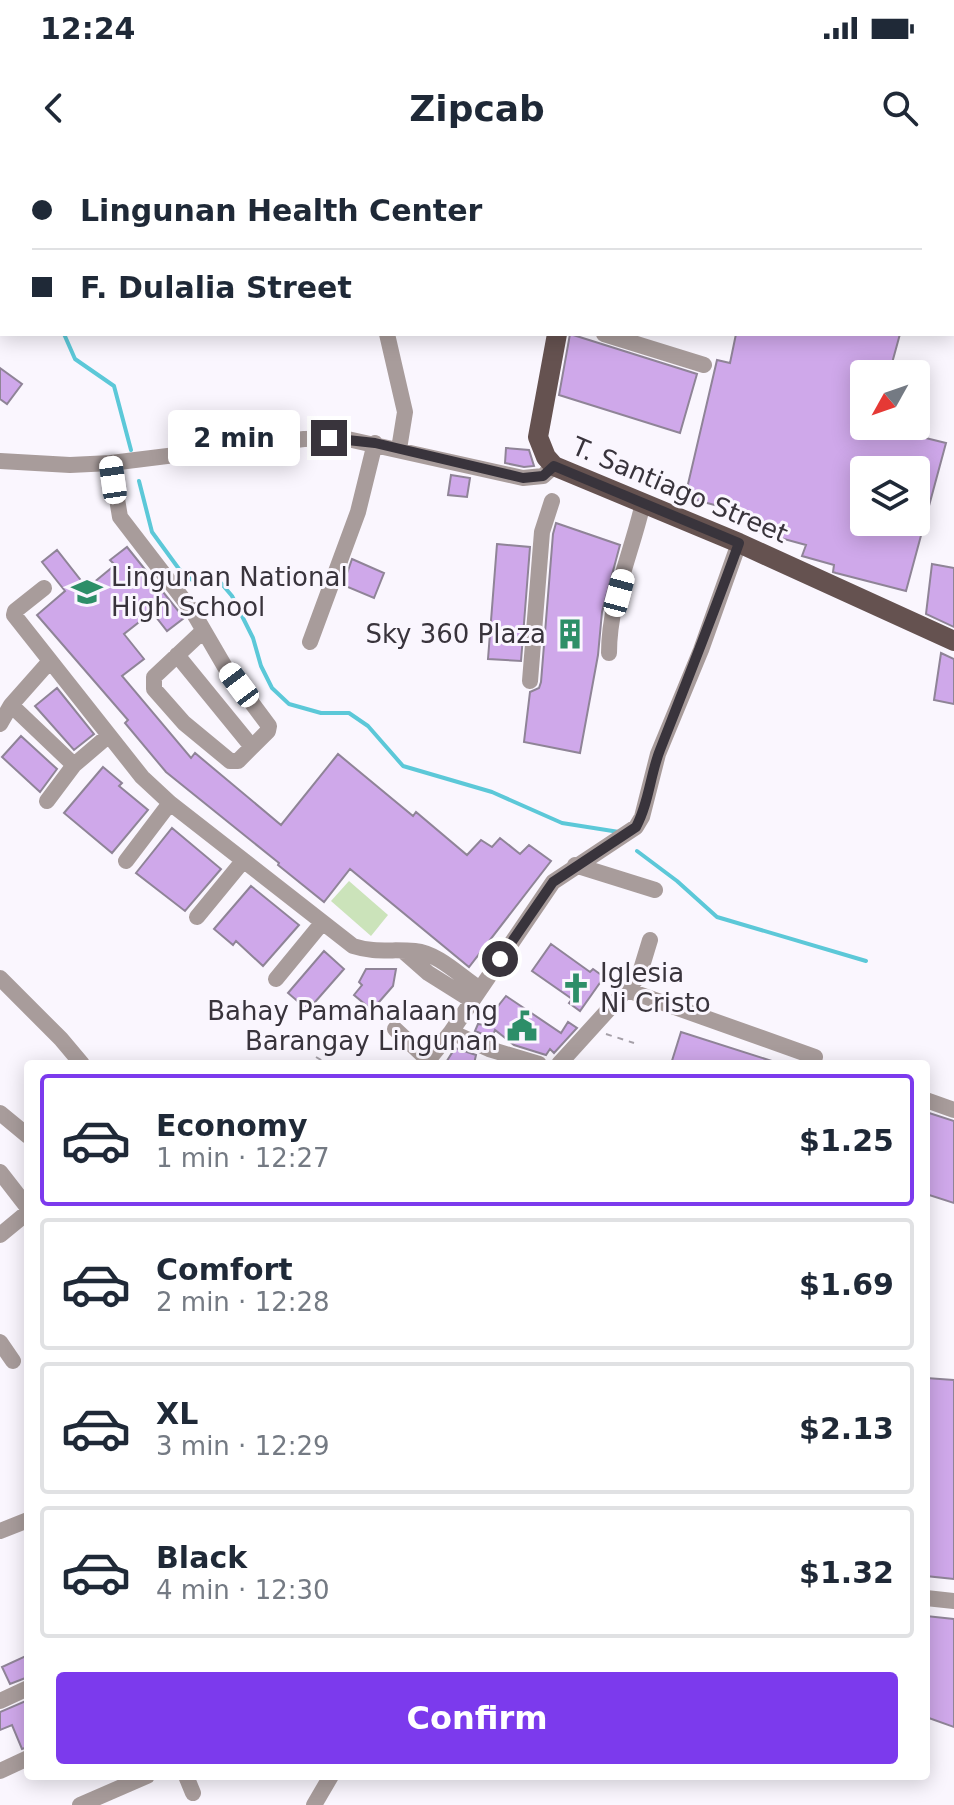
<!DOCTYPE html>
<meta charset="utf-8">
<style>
:root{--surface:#fff;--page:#f2f2f3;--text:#1f2937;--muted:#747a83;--line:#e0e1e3;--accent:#7c3aed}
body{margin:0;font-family:"DejaVu Sans",sans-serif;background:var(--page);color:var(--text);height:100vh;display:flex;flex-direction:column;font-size:30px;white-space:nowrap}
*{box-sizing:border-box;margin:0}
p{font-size:26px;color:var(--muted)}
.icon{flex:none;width:44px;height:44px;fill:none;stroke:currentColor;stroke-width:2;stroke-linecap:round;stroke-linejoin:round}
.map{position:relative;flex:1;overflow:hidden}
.drawer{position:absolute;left:24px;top:900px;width:906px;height:720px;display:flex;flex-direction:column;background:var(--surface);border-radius:8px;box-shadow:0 4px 20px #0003}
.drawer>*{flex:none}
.banner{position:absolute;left:0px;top:0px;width:954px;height:176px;box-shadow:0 4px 20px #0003;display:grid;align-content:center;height:176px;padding:0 32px;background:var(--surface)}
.needle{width:52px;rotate:230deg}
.buttons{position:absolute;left:850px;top:200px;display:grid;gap:16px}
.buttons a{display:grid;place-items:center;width:80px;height:80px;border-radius:8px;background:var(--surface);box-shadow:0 4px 20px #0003;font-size:40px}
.end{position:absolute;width:36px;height:36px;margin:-18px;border:10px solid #39343c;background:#fff;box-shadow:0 0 0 4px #fff}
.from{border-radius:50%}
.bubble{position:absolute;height:56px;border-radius:8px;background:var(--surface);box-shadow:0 4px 20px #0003;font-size:26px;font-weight:700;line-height:56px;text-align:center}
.car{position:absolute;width:24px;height:48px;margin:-24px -12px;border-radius:10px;box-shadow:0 0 6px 2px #0007;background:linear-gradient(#fff 24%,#345 0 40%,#fff 0 76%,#345 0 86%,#fff 0)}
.banner b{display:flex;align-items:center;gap:28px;height:76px;font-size:30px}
.banner b+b{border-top:2px solid var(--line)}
.banner i{width:20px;height:20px;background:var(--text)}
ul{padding:14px 0 0;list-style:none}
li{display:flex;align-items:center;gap:24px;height:132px;margin:0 16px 12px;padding:0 16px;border:4px solid var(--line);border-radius:8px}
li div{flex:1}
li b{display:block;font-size:30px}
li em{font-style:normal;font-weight:700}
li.selected{border-color:var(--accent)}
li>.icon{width:72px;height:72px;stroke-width:1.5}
.primary-button{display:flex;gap:16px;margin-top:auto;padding:16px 32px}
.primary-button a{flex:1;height:92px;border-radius:8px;background:var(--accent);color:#fff;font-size:32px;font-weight:700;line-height:92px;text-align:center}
.status{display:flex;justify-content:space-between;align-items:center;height:56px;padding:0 40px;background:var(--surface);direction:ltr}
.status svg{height:22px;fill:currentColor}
header{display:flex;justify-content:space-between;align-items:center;height:104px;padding:0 32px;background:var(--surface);font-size:36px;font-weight:700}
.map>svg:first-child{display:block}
.green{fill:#cbe3ba}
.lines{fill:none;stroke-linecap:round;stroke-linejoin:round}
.stream{stroke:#5cc8d8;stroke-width:4}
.building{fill:#cfa8ea;stroke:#8f8497;stroke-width:2;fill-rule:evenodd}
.path{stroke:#a5a0a8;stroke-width:2;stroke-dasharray:6 6;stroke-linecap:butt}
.minor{stroke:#a89c9b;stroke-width:16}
.major{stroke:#655250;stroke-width:20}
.route{stroke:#39343c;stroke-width:10}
.labels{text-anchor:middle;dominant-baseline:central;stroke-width:6;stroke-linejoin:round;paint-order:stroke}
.street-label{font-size:26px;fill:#39343c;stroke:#faf6fe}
.poi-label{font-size:26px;fill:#39343c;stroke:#faf6fe;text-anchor:start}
</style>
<div class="status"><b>12:24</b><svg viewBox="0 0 49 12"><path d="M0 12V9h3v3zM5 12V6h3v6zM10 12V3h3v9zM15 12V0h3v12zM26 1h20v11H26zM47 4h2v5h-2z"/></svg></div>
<header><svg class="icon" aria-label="back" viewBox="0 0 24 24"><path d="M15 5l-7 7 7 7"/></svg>Zipcab<svg class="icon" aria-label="search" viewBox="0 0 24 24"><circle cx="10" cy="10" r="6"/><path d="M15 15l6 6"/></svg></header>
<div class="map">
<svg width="954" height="1645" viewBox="0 0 954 1645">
<rect width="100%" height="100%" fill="#faf6fe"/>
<path class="green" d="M349 721 388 755 371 776 331 741Z"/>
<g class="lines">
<path class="stream" d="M64 174 75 199 114 226 131 290
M139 321 152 372 179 409 192 420 221 423 232 436 253 478 261 506 272 528 289 544 321 553H349L368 566 403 606 492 632 562 663 619 672
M637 691 677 721 717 757 866 801"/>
</g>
<path class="building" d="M570 174 697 214 680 273 559 235Z
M736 174H900L889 214H864V266H877L946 283 906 431 836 413 833 412 834 405 802 396 806 385 751 370 755 356 685 337 717 200 730 203ZM864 310H916V362H864Z
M0 208 22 224 7 244 0 239Z
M506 288 529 290 534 306 524 307 505 303Z
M451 315 470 318 467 337 448 335Z
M556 363 620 385 602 452 598 495 580 593 524 582 530 532 539 528 541 522 553 374Z
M497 384 530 387 521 501 488 499Z
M127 387 184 458 167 471 152 452 124 474 144 499 122 516 191 598 195 593 281 665 338 594 413 656 416 652 467 695 481 680 492 687 500 678 520 694 529 685 551 701 469 807 350 709 324 742 278 705 279 703 166 612 125 563 128 560 37 455 65 431 42 402 57 390 87 428 115 405 110 400Z
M352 399 384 413 374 438 343 425Z
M932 404 954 408V467L926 454Z
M941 493 954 499V544L934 540Z
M57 528 94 574 74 590 35 546Z
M21 576 57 609 40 632 2 597Z
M103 607 122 623 119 626 148 650 112 693 64 653Z
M172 668 221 709 185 751 136 713Z
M251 726 299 765 263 806 236 781 233 785 214 769Z
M551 784 590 812 593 809 604 817 580 851 569 843 572 839 532 811Z
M324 791 344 809 308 850 288 833Z
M366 809H396L393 826 372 850 354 835 362 825 359 822Z
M506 836 561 873 568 862 577 868 554 893 550 889 546 895 514 885 495 870 492 878 475 871 478 864 483 865Z
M681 872 775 902V904H671Z
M455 888 476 895 474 904H445Z
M926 952 954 961V1043L926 1034Z
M926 1218 954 1220V1419L926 1416Z
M926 1456 954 1459V1567L926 1557Z
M28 1495V1517L10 1524 2 1507Z
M28 1540V1587L22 1589 12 1565 0 1570V1552Z"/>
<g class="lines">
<path class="path" d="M606 874 634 883
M316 897 328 904"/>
<path class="minor" d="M292 0 294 2
M387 174 405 252 399 289
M604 174 704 205
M0 301 70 305 111 303 304 279 343 278 523 318 543 316 554 306
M111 303 120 357 193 452 225 507 269 566 268 571 238 601H230L184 563 154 529V517L203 471
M44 428 15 451 14 455 142 617 170 643 353 786C374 793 393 789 415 791 438 793 461 817 480 829
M310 482 358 352 375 283
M609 493C609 441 632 392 643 343
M177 495 252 587
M530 521 542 372 552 341
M11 545 74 605
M0 564 11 545 50 501
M47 641 74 605 108 576
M126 701 170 643
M575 705 655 730
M197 757 243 701
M403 791 428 813 471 840
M0 818 61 879 82 904
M276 819 322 763
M627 830 815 897
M395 869 428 900
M451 872 489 889 539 904
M425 904 451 872 553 722 636 667 642 657 658 594 701 490 739 383
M559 904 639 816 650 780
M926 940 954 950
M0 953 28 976
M0 1012 28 1048
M0 1075 28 1052
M0 1182 13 1201
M0 1371 28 1360
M926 1438 954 1441
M0 1541 28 1528
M0 1611 28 1598
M186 1616 193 1633
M80 1645 147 1616
M314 1645 331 1616"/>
<path class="major" d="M538 0 539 2
M557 174 538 277 546 297 554 306 739 383 954 481"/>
</g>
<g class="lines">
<path class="route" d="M329 278 375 283 523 318 543 316 554 306 739 383C714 453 687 521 660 590 650 615 649 643 636 667L553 722 500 799"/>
</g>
<defs>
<g id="school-bare" transform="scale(2.4)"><path d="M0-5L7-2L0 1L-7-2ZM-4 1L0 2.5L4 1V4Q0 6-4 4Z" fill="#2d8e68" stroke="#faf6fe" stroke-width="2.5" paint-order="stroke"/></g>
<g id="building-bare" transform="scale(2.4)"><path d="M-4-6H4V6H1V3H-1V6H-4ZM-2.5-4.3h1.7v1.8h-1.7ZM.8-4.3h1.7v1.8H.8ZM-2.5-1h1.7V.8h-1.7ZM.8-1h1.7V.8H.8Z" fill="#2d8e68" stroke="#faf6fe" stroke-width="2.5" paint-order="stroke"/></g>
<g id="church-bare" transform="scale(2.4)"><path d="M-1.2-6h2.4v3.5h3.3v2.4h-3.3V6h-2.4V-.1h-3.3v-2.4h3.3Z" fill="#2d8e68" stroke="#faf6fe" stroke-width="2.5" paint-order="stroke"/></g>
<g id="civic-bare" transform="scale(2.4)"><path d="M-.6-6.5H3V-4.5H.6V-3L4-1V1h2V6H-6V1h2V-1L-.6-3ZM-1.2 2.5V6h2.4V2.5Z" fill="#2d8e68" stroke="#faf6fe" stroke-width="2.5" paint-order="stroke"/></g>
</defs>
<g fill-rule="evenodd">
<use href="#school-bare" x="87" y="432"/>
<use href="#building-bare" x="570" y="474"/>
<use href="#church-bare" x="576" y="828"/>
<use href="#civic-bare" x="522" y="866"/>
</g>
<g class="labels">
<g class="street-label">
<text transform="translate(680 330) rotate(23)">T. Santiago Street</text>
</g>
<g class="poi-label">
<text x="111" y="417">Lingunan National<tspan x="111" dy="30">High School</tspan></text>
<text x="546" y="474" text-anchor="end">Sky 360 Plaza</text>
<text x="600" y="813">Iglesia<tspan x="600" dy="30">Ni Cristo</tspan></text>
<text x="498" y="851" text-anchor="end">Bahay Pamahalaan ng<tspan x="498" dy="30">Barangay Lingunan</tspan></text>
</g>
</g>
</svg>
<div class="buttons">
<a><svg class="needle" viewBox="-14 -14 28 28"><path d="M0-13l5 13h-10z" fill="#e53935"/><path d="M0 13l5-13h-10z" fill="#747a83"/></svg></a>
<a><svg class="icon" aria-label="layers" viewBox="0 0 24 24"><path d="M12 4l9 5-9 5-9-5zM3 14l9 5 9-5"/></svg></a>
</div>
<i class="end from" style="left:500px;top:799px"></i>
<i class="end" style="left:329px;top:278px"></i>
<div class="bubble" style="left:168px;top:250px;width:132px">2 min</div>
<i class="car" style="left:113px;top:320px;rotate:352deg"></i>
<i class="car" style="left:619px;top:433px;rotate:15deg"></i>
<i class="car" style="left:239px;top:525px;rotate:323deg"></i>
<div class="banner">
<b><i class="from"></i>Lingunan Health Center</b>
<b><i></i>F. Dulalia Street</b>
</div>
<section class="drawer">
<ul>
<li class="selected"><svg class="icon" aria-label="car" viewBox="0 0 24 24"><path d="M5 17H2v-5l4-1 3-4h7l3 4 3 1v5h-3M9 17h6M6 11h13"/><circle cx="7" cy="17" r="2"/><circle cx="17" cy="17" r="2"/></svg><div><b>Economy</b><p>1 min · 12:27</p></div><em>$1.25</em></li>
<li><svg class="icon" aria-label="car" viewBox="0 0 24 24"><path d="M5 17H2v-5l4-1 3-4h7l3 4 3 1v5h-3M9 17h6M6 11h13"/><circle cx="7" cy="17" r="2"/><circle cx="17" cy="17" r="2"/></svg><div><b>Comfort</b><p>2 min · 12:28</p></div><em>$1.69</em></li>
<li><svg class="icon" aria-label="car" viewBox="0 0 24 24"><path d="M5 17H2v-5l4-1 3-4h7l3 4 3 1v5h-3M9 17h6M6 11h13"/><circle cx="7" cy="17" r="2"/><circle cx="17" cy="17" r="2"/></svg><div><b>XL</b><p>3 min · 12:29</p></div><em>$2.13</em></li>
<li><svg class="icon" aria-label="car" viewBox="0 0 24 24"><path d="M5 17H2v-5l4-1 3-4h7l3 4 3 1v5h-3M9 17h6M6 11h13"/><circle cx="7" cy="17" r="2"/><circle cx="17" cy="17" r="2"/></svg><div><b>Black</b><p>4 min · 12:30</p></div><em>$1.32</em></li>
</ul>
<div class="primary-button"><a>Confirm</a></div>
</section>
</div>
